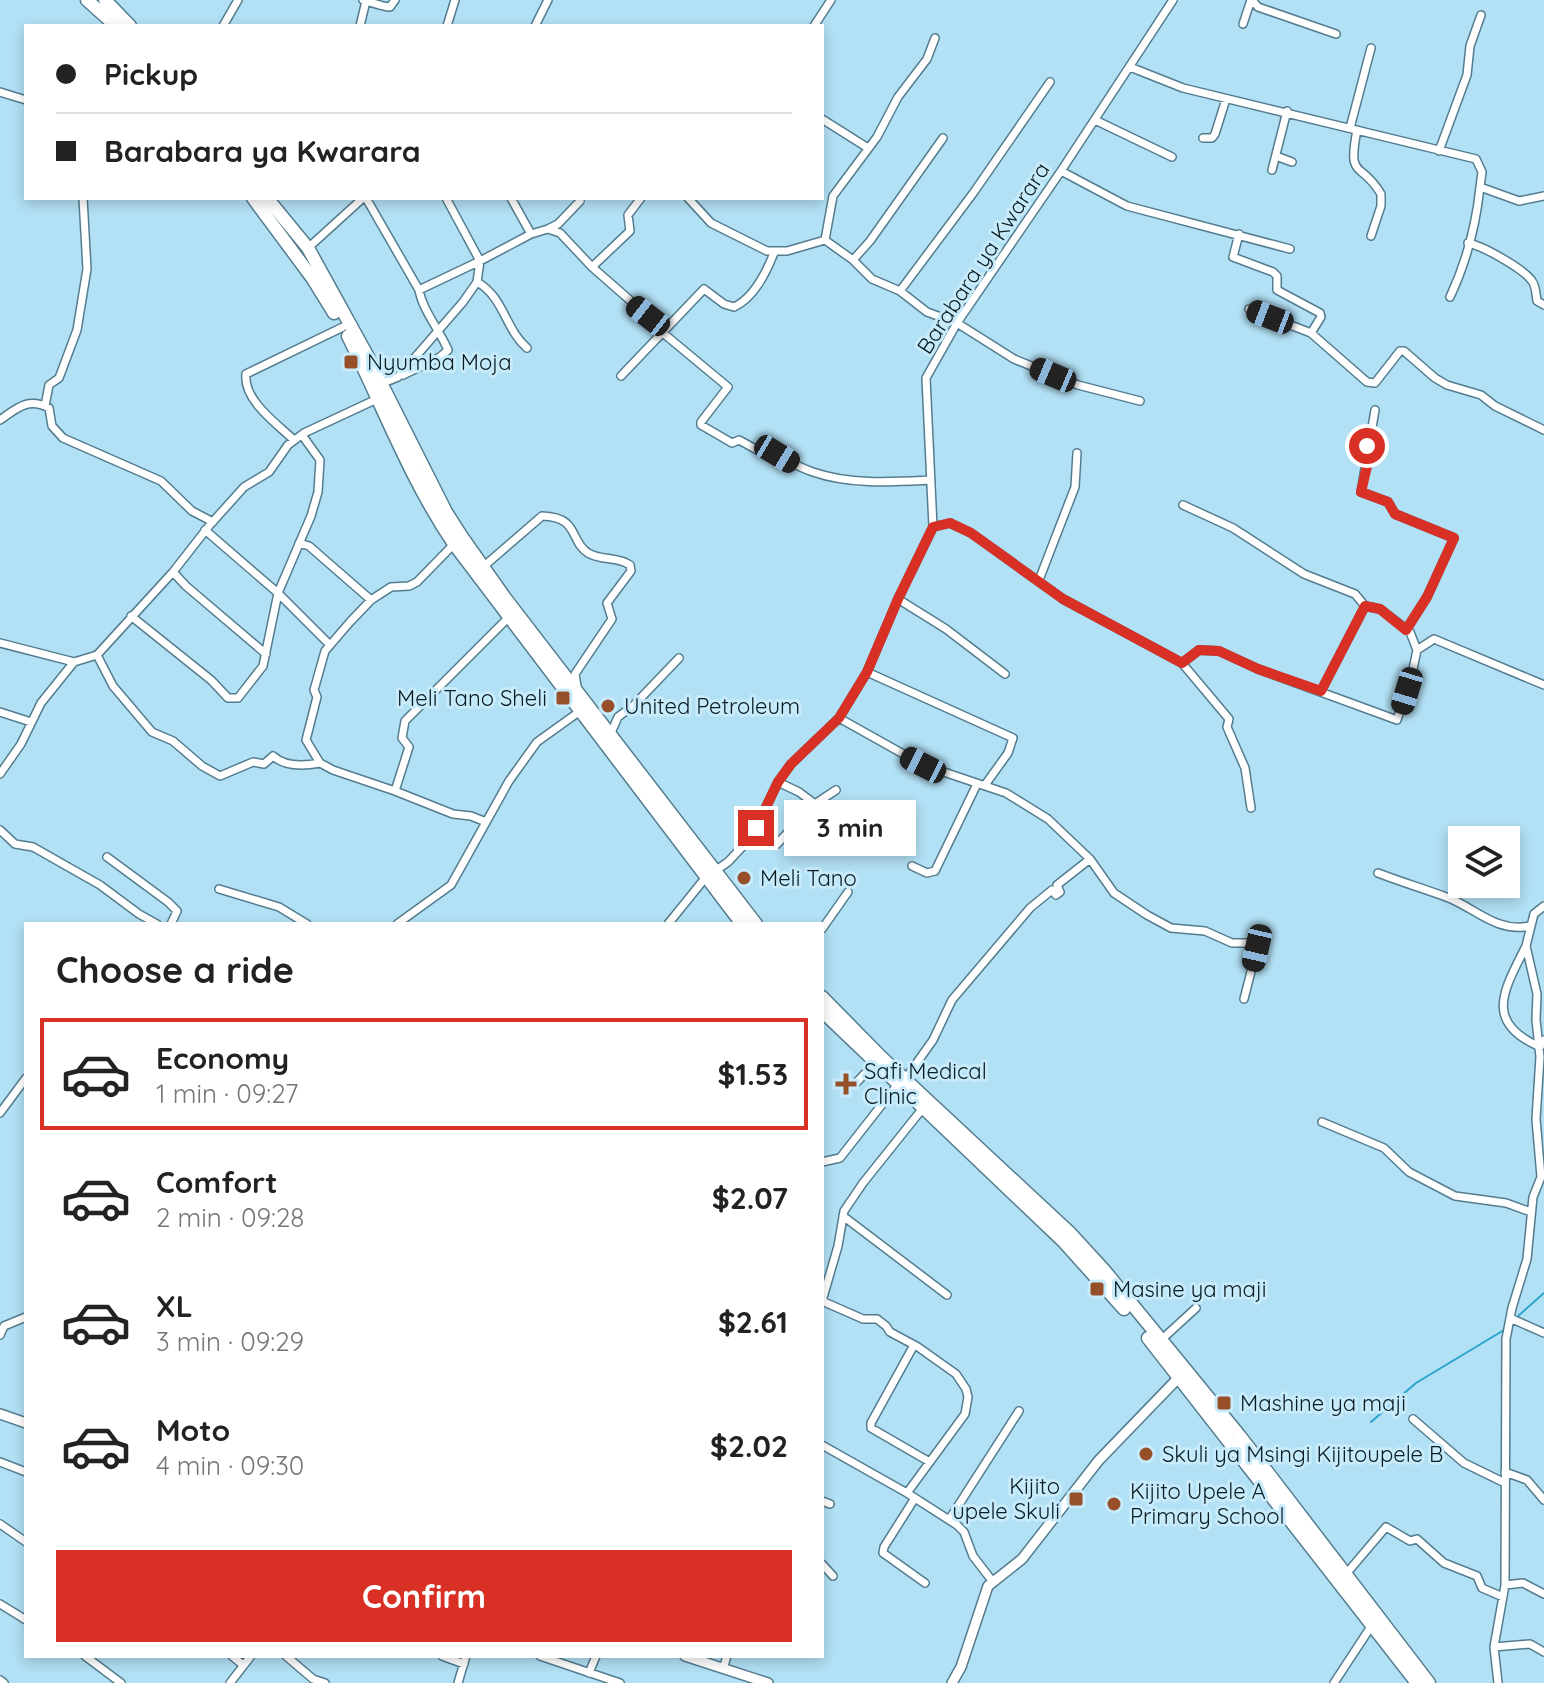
<!DOCTYPE html>
<meta charset="utf-8">
<style>
:root{--surface:#fff;--page:#f2f2f2;--text:#222;--muted:#767676;--line:#e0e0e0;--accent:#d93025}
body{margin:0;font-family:Quicksand,sans-serif;background:var(--page);color:var(--text);height:100vh;display:flex;flex-direction:column;font-size:30px;white-space:nowrap}
*{box-sizing:border-box;margin:0}
p{font-size:26px;color:var(--muted)}
.icon{flex:none;width:44px;height:44px;fill:none;stroke:currentColor;stroke-width:2;stroke-linecap:round;stroke-linejoin:round}
.map{position:relative;flex:1;overflow:hidden}
.drawer{position:absolute;left:24px;top:922px;width:800px;height:736px;display:flex;flex-direction:column;background:var(--surface);border-radius:0px;box-shadow:0 4px 12px #0003}
.drawer>*{flex:none}
.banner{position:absolute;left:24px;top:24px;width:800px;height:176px;border-radius:0px;box-shadow:0 4px 12px #0003;display:grid;align-content:center;height:176px;padding:0 32px;background:var(--surface)}
.tools{position:absolute;left:1448px;top:826px;display:grid;gap:16px}
.tools a{display:grid;place-items:center;width:72px;height:72px;border-radius:0px;background:var(--surface);box-shadow:0 4px 12px #0003;font-size:40px}
.end{position:absolute;width:36px;height:36px;margin:-18px;border:10px solid #d93025;background:#fff;box-shadow:0 0 0 4px #fff}
.from{border-radius:50%}
.bubble{position:absolute;height:56px;border-radius:0px;background:var(--surface);box-shadow:0 4px 12px #0003;font-size:26px;font-weight:700;line-height:56px;text-align:center}
.car{position:absolute;width:24px;height:48px;margin:-24px -12px;border-radius:10px;box-shadow:0 0 6px 2px #0007;background:linear-gradient(#222 24%,#8ab4d8 0 40%,#222 0 76%,#8ab4d8 0 86%,#222 0)}
.banner b{display:flex;align-items:center;gap:28px;height:76px;font-size:30px}
.banner b+b{border-top:2px solid var(--line)}
.banner i{width:20px;height:20px;background:var(--text)}
ul{padding:0;list-style:none}
li{display:flex;align-items:center;gap:24px;height:112px;margin:0 16px 12px;padding:0 16px;border:4px solid transparent;border-radius:0px}
li div{flex:1}
li b{display:block;font-size:30px}
li em{font-style:normal;font-weight:700}
li.active{border-color:var(--accent)}
li>.icon{width:72px;height:72px;stroke-width:1.5}
h2{padding:0 32px;font-size:36px;line-height:96px}
.primary-button{display:flex;gap:16px;margin-top:auto;padding:16px 32px}
.primary-button a{flex:1;height:92px;border-radius:0px;background:var(--accent);color:#fff;font-size:32px;font-weight:700;line-height:92px;text-align:center}
.map>svg:first-child{display:block}
.lines{fill:none;stroke-linecap:round;stroke-linejoin:round}
.stream{stroke:#29a4cf;stroke-width:2}
.minor-casing{stroke:#537d8f;stroke-width:10}
.tertiary-casing{stroke:#537d8f;stroke-width:12}
.primary-casing{stroke:#537d8f;stroke-width:15}
.minor{stroke:#fff;stroke-width:7}
.tertiary{stroke:#fff;stroke-width:9}
.primary{stroke:#fff;stroke-width:12}
.route{stroke:#d93025;stroke-width:10}
.poi-dot{fill:#964f29;stroke:#c7ebfb;stroke-width:3}
.labels{text-anchor:middle;dominant-baseline:central;stroke-width:6;stroke-linejoin:round;paint-order:stroke}
.street-label{font-size:22px;fill:#0b1d24;stroke:#c7ebfb}
.poi-label{font-size:22px;fill:#0b1d24;stroke:#c7ebfb;text-anchor:start}
</style>
<div class="map">
<svg width="1544" height="1683" viewBox="0 0 1544 1683">
<rect width="100%" height="100%" fill="#b2e0f4"/>
<g class="lines">
<path class="stream" d="M1517 1317 1544 1293
M1371 1422 1416 1383 1504 1330"/>
<g class="minor-casing">
<path id="minor" d="M363 0C370 2 384 7 390 7L395 0
M1252 0 1258 7 1336 34
M1243 24 1251 0
M223 26 238 0
M360 26 366 1
M447 26 455 0
M535 26 548 0
M814 26 831 0
M1130 67 1183 88 1476 159 1482 172 1480 187 1519 201 1544 196
M0 92 26 100
M822 119 868 148
M1095 120 1172 157
M1350 128 1371 48
M1357 130C1347 181 1361 160 1381 194V206L1371 236
M1203 138H1212L1215 134 1226 99
M1439 151 1467 75 1470 46 1481 15
M1276 156 1292 162
M1272 170 1287 111
M1061 171 1127 206 1290 249
M366 198 419 290C423 311 439 329 448 350L440 357 403 375
M511 198 531 234
M688 198 711 223 767 251H787L825 240
M548 229 558 224 580 201
M1239 234 1233 257 1273 272 1277 276V290L1320 313 1321 317 1311 333 1367 382 1375 383 1400 351H1404L1435 378 1447 385 1481 395 1495 406 1544 430
M825 240 853 260 872 279 900 291 927 312 957 323 1014 359 1078 385 1140 401
M825 240 833 196 877 137 898 97 927 59 935 38
M1468 243C1483 246 1524 269 1532 281 1536 286 1536 295 1537 301L1544 305
M308 248 363 198
M853 260 870 241 943 138
M592 267 630 231 628 215 641 198
M477 282C504 297 505 329 527 348
M419 290 480 261 446 198
M900 291 974 192 1050 82
M1450 297C1466 263 1476 225 1480 187
M1249 309 1311 333
M621 376 704 289 724 304 734 307C754 298 766 273 774 253
M378 385 398 377 463 302 477 282 480 261 531 234 548 229 560 233 592 267 648 316 663 333 728 387 701 422V425L732 443 739 440 761 452 767 450C783 457 797 467 813 472 850 485 893 482 931 480
M45 406 49 385 59 378 77 330 87 269 83 198
M1375 410 1361 492 1388 502 1395 514 1454 538 1427 597 1406 630
M0 420C17 408 28 397 49 408L52 426 63 438 161 481 192 511 213 522
M294 440C277 424 243 400 246 374L343 327
M1183 505 1233 528 1304 574 1355 594 1365 606 1321 691
M933 527 950 523 971 533 1063 599 1182 663 1199 650 1219 651 1258 669 1397 720 1412 674 1417 650 1410 632 1380 609 1365 606
M205 530 278 593 329 644
M299 543 309 546 371 600
M454 544 417 582 409 586 391 587 371 600 350 622 325 651 314 690 317 697 306 740 320 763 333 770 395 791 453 814 471 816 486 822
M483 567 542 516C580 517 569 541 588 553 601 561 617 556 630 565L631 571 607 603 612 619 575 674 577 686
M173 572 186 586 266 654
M1039 580 1075 487 1077 453
M898 599 946 629 1005 674
M131 616 211 680 228 698H238L263 666 278 593 311 516 318 492 320 460 302 435
M0 643 74 662 97 655 173 572 209 526 244 487 269 472 288 445 304 433 377 399
M1417 650 1434 639 1544 685
M97 655 113 686 152 732 173 741 202 766 220 776 253 762 264 764 273 756C285 767 304 766 320 763
M1182 663 1229 719 1227 727 1245 768 1251 808
M867 672 1013 738 1008 753 985 785
M0 712 31 722
M839 718 923 765 1006 793 1048 819 1090 859 1114 893 1147 915 1171 928 1205 931 1232 943H1250L1257 948 1244 999
M610 735 618 717 634 705 679 658
M0 774 21 744 41 703 74 662
M778 782 799 792 815 804
M395 791 409 747 402 738 405 721 509 617
M0 830 15 844 33 847 100 885 139 914 157 924
M777 844 815 804 836 790
M107 857 168 902 177 911 171 924
M912 866 927 873 935 871 977 784
M1378 873C1401 882 1425 889 1449 898 1476 909 1498 933 1529 926
M219 889 279 907 307 924
M397 924 451 885 509 781 537 742 583 709
M668 924 706 877 728 862 743 846 756 828 778 782 791 764 839 718 867 672 898 599 933 527 926 378 957 323 1061 171 1173 0
M822 929 848 892
M1526 946C1504 990 1483 1022 1540 1047L1544 1040
M855 1084 875 1063
M0 1113 26 1078
M1322 1122 1384 1148 1409 1172 1455 1196 1506 1203 1531 1212
M822 1162 840 1158 898 1084 906 1078 933 1040 952 1000 1030 908 1052 890 1056 895 1060 892 1057 885 1090 859
M843 1216 947 1295
M822 1301 863 1319H877L886 1326 890 1332 918 1347 956 1374 966 1389 968 1397 965 1414 907 1493
M822 1301 838 1246 844 1211 863 1183 923 1108
M1510 1318 1544 1333
M0 1335 4 1326 26 1317
M1160 1341 1196 1308
M914 1345 871 1423V1428L928 1461
M1413 1419 1464 1463 1505 1483
M822 1445 907 1493 957 1525 964 1532 973 1556 993 1582
M0 1462 26 1472
M1505 1472 1527 1480 1544 1500
M915 1498 884 1547 883 1553 925 1583
M822 1501 830 1504
M949 1520 1019 1411
M0 1524 26 1542
M822 1564 833 1576
M1346 1574 1386 1527 1410 1541 1417 1539 1444 1563 1477 1576 1482 1588 1503 1597
M1505 1585 1523 1583 1544 1594
M0 1604 26 1620
M1494 1647 1530 1644 1544 1652
M85 1656 121 1683
M232 1656 243 1665
M286 1656 313 1679 325 1683
M442 1656 464 1664
M540 1656 620 1683
M723 1669 727 1656
M589 1673 596 1656
M0 1680 4 1683
M230 1683 251 1656
M458 1683 466 1656
M1334 1683 1372 1625
M1498 1683 1494 1647 1505 1585 1506 1339 1512 1308 1527 1259 1533 1197 1541 1177 1536 1119 1540 1057 1536 1020 1537 994 1526 946 1534 914 1544 906"/>
</g>
<g class="tertiary-casing">
<path id="tertiary" d="M0 1414 26 1423
M685 1656 768 1683
M952 1683 961 1667 988 1586 1022 1559 1099 1460 1182 1374"/>
</g>
<g class="primary-casing">
<path id="primary" d="M87 0 116 26
M105 0 130 26
M253 198 313 279 334 313
M267 198 308 248 368 357 446 512 462 537 505 598 756 924
M348 336C383 406 410 479 454 544L742 924
M822 997 882 1058 1071 1234 1104 1270 1239 1435 1429 1683
M822 1011 1064 1242 1124 1309
M1148 1338 1417 1683"/>
</g>
<use href="#minor" class="minor"/>
<use href="#tertiary" class="tertiary"/>
<use href="#primary" class="primary"/>
</g>
<g class="lines">
<path class="route" d="M756 828 778 782 791 764 839 718 867 672 898 599 933 527 950 523 971 533 1063 599 1182 663 1199 650 1219 651 1258 669 1321 691 1365 606 1380 609 1406 630 1427 597 1454 538 1395 514 1388 502 1361 492 1368 462 1367 446"/>
</g>
<g class="poi-dot">
<rect x="343" y="354" width="16" height="16" rx="4"/>
<rect x="555" y="690" width="16" height="16" rx="4"/>
<circle cx="608" cy="706" r="8"/>
<circle cx="744" cy="878" r="8"/>
<path d="M842 1072h8v8h8v8h-8v8h-8v-8h-8v-8h8z"/>
<rect x="1089" y="1281" width="16" height="16" rx="4"/>
<rect x="1216" y="1395" width="16" height="16" rx="4"/>
<circle cx="1146" cy="1454" r="8"/>
<rect x="1068" y="1491" width="16" height="16" rx="4"/>
<circle cx="1114" cy="1504" r="8"/>
</g>
<g class="labels">
<g class="street-label">
<text transform="translate(983 258) rotate(-57)">Barabara ya Kwarara</text>
</g>
<g class="poi-label">
<text x="367" y="362">Nyumba Moja</text>
<text x="547" y="698" text-anchor="end">Meli Tano Sheli</text>
<text x="624" y="706">United Petroleum</text>
<text x="760" y="878">Meli Tano</text>
<text x="864" y="1071">Safi Medical<tspan x="864" dy="25">Clinic</tspan></text>
<text x="1113" y="1289">Masine ya maji</text>
<text x="1240" y="1403">Mashine ya maji</text>
<text x="1162" y="1454">Skuli ya Msingi Kijitoupele B</text>
<text x="1060" y="1486" text-anchor="end">Kijito<tspan x="1060" dy="25">upele Skuli</tspan></text>
<text x="1130" y="1491">Kijito Upele A<tspan x="1130" dy="25">Primary School</tspan></text>
</g>
</g>
</svg>
<div class="tools">
<a><svg class="icon" aria-label="layers" viewBox="0 0 24 24"><path d="M12 4l9 5-9 5-9-5zM3 14l9 5 9-5"/></svg></a>
</div>
<i class="end from" style="left:1367px;top:446px"></i>
<i class="end" style="left:756px;top:828px"></i>
<div class="bubble" style="left:784px;top:800px;width:132px">3 min</div>
<i class="car" style="left:648px;top:316px;rotate:308deg"></i>
<i class="car" style="left:1270px;top:317px;rotate:291deg"></i>
<i class="car" style="left:1053px;top:375px;rotate:293deg"></i>
<i class="car" style="left:777px;top:454px;rotate:121deg"></i>
<i class="car" style="left:1407px;top:691px;rotate:197deg"></i>
<i class="car" style="left:923px;top:765px;rotate:297deg"></i>
<i class="car" style="left:1257px;top:948px;rotate:193deg"></i>
<div class="banner">
<b><i class="from"></i>Pickup</b>
<b><i></i>Barabara ya Kwarara</b>
</div>
<section class="drawer">
<h2>Choose a ride</h2>
<ul>
<li class="active"><svg class="icon" aria-label="car" viewBox="0 0 24 24"><path d="M5 17H2v-5l4-1 3-4h7l3 4 3 1v5h-3M9 17h6M6 11h13"/><circle cx="7" cy="17" r="2"/><circle cx="17" cy="17" r="2"/></svg><div><b>Economy</b><p>1 min · 09:27</p></div><em>$1.53</em></li>
<li><svg class="icon" aria-label="car" viewBox="0 0 24 24"><path d="M5 17H2v-5l4-1 3-4h7l3 4 3 1v5h-3M9 17h6M6 11h13"/><circle cx="7" cy="17" r="2"/><circle cx="17" cy="17" r="2"/></svg><div><b>Comfort</b><p>2 min · 09:28</p></div><em>$2.07</em></li>
<li><svg class="icon" aria-label="car" viewBox="0 0 24 24"><path d="M5 17H2v-5l4-1 3-4h7l3 4 3 1v5h-3M9 17h6M6 11h13"/><circle cx="7" cy="17" r="2"/><circle cx="17" cy="17" r="2"/></svg><div><b>XL</b><p>3 min · 09:29</p></div><em>$2.61</em></li>
<li><svg class="icon" aria-label="car" viewBox="0 0 24 24"><path d="M5 17H2v-5l4-1 3-4h7l3 4 3 1v5h-3M9 17h6M6 11h13"/><circle cx="7" cy="17" r="2"/><circle cx="17" cy="17" r="2"/></svg><div><b>Moto</b><p>4 min · 09:30</p></div><em>$2.02</em></li>
</ul>
<div class="primary-button"><a>Confirm</a></div>
</section>
</div>
